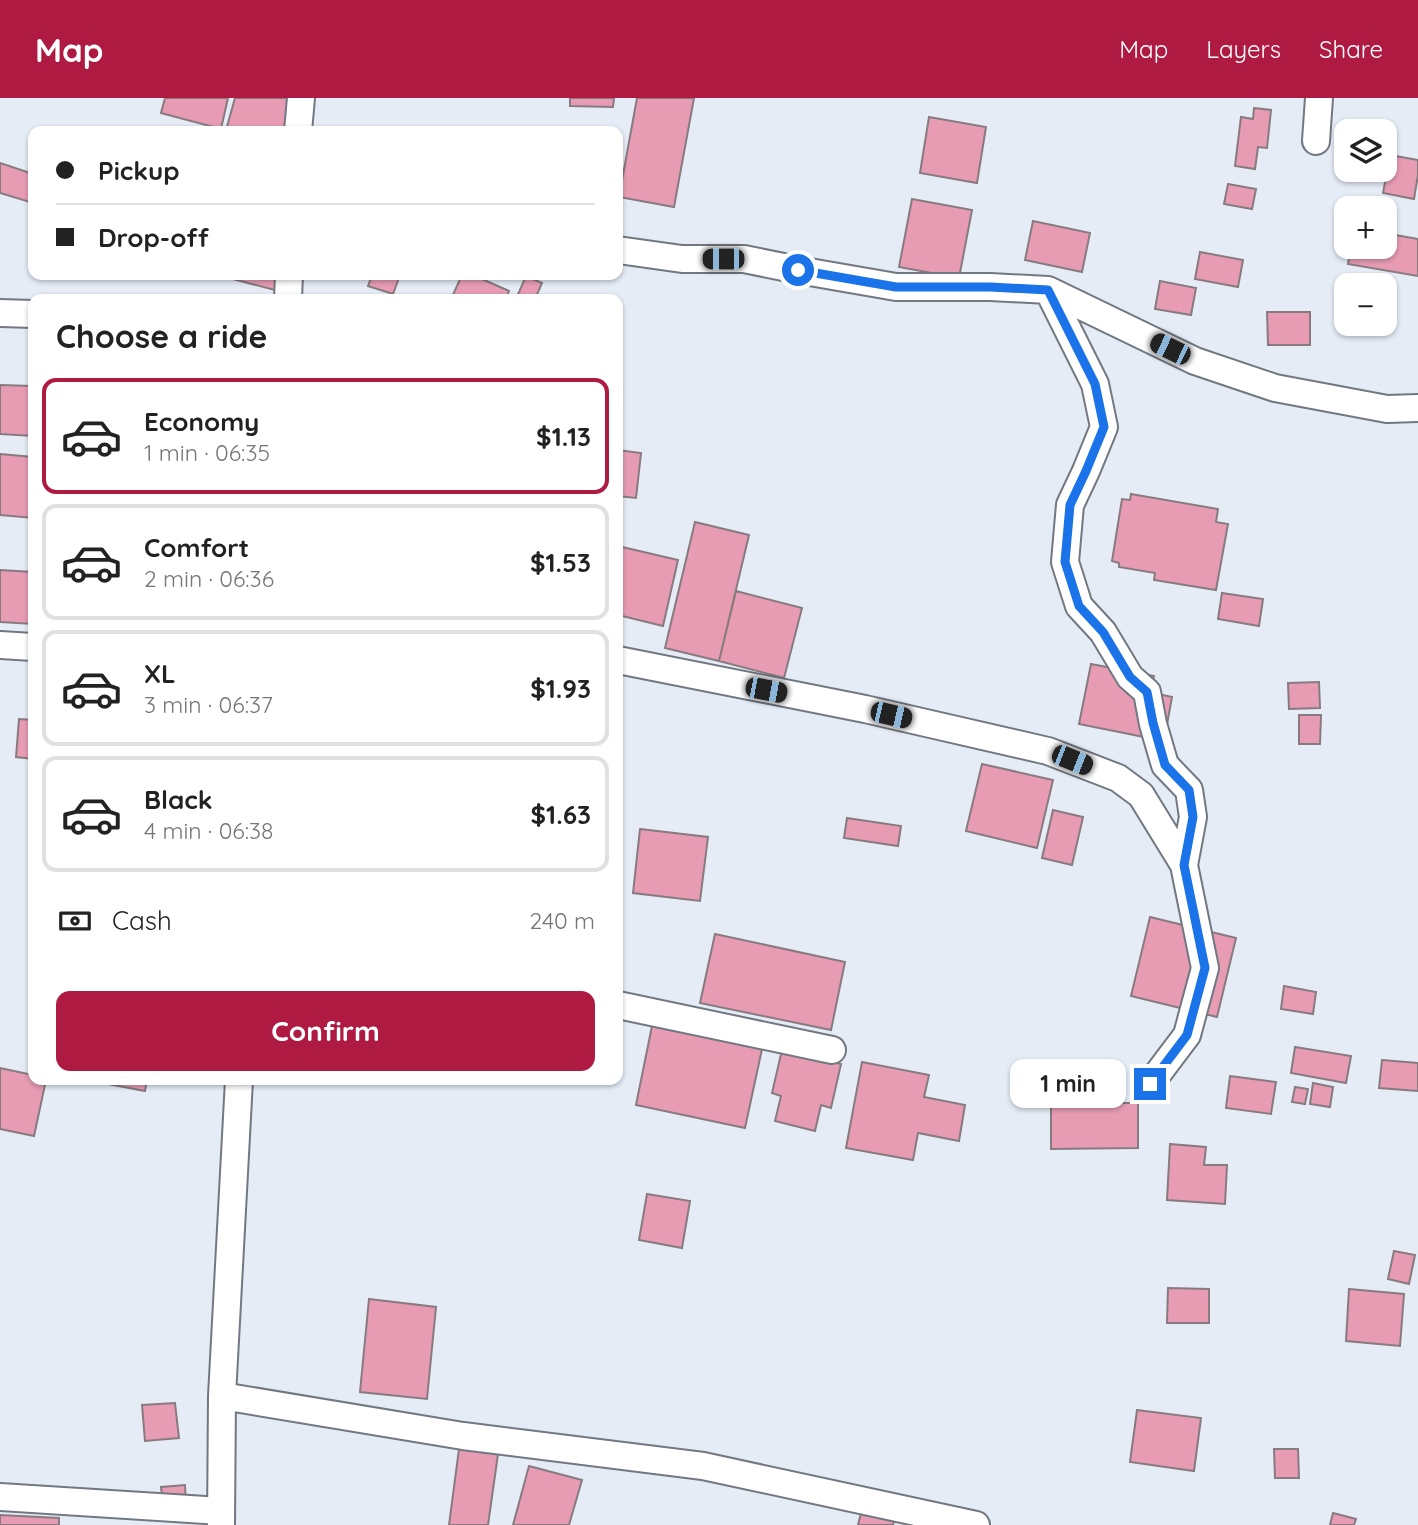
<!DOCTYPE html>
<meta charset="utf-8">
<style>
:root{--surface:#fff;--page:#f2f2f2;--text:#222;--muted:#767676;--line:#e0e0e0;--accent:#ae1a41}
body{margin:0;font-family:Quicksand,sans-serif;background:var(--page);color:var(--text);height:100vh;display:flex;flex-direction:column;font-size:26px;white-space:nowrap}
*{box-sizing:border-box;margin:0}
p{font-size:23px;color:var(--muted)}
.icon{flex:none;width:38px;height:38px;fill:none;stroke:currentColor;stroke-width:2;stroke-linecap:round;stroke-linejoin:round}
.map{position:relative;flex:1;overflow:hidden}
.sheet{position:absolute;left:28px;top:196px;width:595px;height:791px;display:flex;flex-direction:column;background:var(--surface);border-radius:14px;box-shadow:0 2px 5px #0004}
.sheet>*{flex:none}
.banner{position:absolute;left:28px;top:28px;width:595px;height:154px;border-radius:14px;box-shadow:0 2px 5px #0004;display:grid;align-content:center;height:154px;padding:0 28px;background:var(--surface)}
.fabs{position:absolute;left:1334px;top:21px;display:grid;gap:14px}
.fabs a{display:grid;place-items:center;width:63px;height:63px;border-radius:14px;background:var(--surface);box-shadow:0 2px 5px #0004;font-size:35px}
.end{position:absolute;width:32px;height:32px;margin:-16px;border:9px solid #1a73e8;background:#fff;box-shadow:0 0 0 4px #fff}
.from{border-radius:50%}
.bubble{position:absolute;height:49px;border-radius:14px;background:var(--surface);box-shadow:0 2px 5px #0004;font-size:23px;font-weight:800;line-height:49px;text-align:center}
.car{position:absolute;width:21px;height:42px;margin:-21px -10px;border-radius:9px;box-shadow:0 0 5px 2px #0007;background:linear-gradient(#222 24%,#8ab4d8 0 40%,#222 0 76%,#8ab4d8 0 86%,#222 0)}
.banner b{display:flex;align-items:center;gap:24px;height:66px;font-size:26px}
.banner b+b{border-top:2px solid var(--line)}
.banner i{width:18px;height:18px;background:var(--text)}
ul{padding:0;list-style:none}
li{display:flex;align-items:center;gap:21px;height:116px;margin:0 14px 10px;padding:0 14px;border:4px solid var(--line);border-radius:14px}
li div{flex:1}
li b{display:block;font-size:26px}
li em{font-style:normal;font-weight:800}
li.current{border-color:var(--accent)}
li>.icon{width:63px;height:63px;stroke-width:1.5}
h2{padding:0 28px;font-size:32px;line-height:84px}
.pay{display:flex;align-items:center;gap:18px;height:77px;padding:0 28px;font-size:26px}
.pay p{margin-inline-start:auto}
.cta{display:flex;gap:14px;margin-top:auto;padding:14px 28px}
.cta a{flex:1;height:80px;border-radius:14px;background:var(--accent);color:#fff;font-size:28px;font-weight:800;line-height:80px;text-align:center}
header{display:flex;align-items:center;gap:42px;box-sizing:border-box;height:98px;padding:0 35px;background:var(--accent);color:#fff}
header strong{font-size:33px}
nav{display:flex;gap:38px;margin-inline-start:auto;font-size:24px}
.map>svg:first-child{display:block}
.building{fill:#e79cb4;stroke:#877b7f;stroke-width:2}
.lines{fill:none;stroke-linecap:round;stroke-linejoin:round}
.minor-casing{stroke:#727881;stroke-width:30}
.minor{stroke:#fff;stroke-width:26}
.route{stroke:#1a73e8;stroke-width:9}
</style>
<header>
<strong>Map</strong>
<nav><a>Map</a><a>Layers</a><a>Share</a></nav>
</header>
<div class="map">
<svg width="1418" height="1427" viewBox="0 0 1418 1427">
<rect width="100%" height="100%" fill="#e5ecf6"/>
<path class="building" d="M165 0H228L221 31 161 15Z
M235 0H289L306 33 226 32Z
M570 0H614L613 9 570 8Z
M637 0H694L674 109 619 99Z
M1254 10 1271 12 1267 50 1258 49 1255 71 1235 68 1241 19 1253 21Z
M929 19 986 29 977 85 920 75Z
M1390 57 1418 62V77L1414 101 1383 95Z
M0 65 33 76V105L0 95Z
M1228 86 1256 91 1252 111 1224 106Z
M912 101 972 112 959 180 899 169Z
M1033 123 1090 135 1082 174 1025 162Z
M1384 135 1418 141V178L1348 166 1351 149H1384Z
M1200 154 1243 162 1238 189 1195 181Z
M225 177H295L290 196 225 179Z
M372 177H388L399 180 393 196 368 188Z
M462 177H473L509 193 506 201H451Z
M526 178 542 185 535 201H516Z
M1160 183 1196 190 1191 217 1155 211Z
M1267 214H1310V247H1268Z
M0 287 33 288V338L0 336Z
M618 352 641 355 636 400 618 398Z
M0 356 33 359V420L0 417Z
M1131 396 1218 411 1216 424 1228 426 1216 492 1154 482 1155 475 1119 469V465L1112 463 1122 401 1130 402Z
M695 424 749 437 719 563 665 550Z
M618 448 678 462 663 528 618 517Z
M0 472 33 474V526L0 524Z
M736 493 802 510 784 580 719 563Z
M1222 495 1263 501 1259 528 1218 521Z
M1091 566 1154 578 1150 594 1172 599 1164 643 1079 626Z
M1319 584 1320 610 1289 611 1288 585Z
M1299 617H1321L1320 646H1299Z
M19 621 33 622V661L16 659Z
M982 666 1053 682 1037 750 966 733Z
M1053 712 1083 719 1072 767 1042 760Z
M847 720 901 728 898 748 844 740Z
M640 731 708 739 700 803 633 795Z
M1150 819 1236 840 1217 919 1131 898Z
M715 836 845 864 831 932 700 905Z
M1284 888 1316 894 1313 916 1281 911Z
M652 928 762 951 745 1030 636 1007Z
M1295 949 1351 958 1346 985 1291 975Z
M782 952 841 966 831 1010 821 1007 815 1033 775 1023 781 998 772 995Z
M1382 962 1418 965V993L1379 990Z
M862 964 929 977 924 999 965 1007 959 1043 918 1035 913 1062 846 1050Z
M0 970 33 977V982H46L34 1038 0 1031Z
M1230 978 1276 984 1271 1016 1226 1010Z
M87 982H147L145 993Z
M1313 985 1333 989 1330 1009 1310 1006Z
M1295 989 1308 991 1305 1006 1292 1004Z
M1051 1005H1138V1050L1051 1051Z
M1170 1046 1206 1049 1204 1067H1227L1225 1106 1167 1102Z
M647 1096 690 1103 682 1150 639 1142Z
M1394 1153 1415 1157 1409 1186 1388 1181Z
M1168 1190 1209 1191V1225H1167Z
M1349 1191 1404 1196 1400 1248 1346 1243Z
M369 1201 436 1209 427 1301 360 1294Z
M175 1305 179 1340 145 1343 142 1307Z
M1137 1312 1201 1320 1194 1373 1130 1364Z
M459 1351 498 1356 488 1427H449Z
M1274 1351H1298L1299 1380H1275Z
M529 1368 582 1382 569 1427H513Z
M185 1387 186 1406 163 1407 161 1389Z
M862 1411 895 1419 893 1427H858Z
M1333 1415 1356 1421 1354 1427H1330Z
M0 1417 59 1420V1427H0Z"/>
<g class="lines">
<g class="minor-casing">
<path id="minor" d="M298 33 301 0
M1316 43 1319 0
M618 152 682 161H744L798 172 896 189H990L1048 192 1195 263 1275 290 1387 311 1418 310
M1048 192 1095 286 1104 329 1086 373 1070 407 1065 464 1079 508 1103 534 1130 579 1147 594 1153 626 1165 667 1189 692 1193 719 1184 767 1205 870 1187 937 1150 986
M288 201 289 177
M0 215 33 216
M0 547 33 549
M618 562 865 611 1048 653 1118 680 1141 697 1184 767
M618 907 832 952
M222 1298 463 1338 703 1368 976 1427
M0 1399 221 1413
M221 1427 222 1298 239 982"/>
</g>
<use href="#minor" class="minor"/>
</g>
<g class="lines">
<path class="route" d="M798 172 896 189H990L1048 192 1095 286 1104 329 1086 373 1070 407 1065 464 1079 508 1103 534 1130 579 1147 594 1153 625 1165 667 1189 692 1193 719 1184 767 1205 870 1187 937 1150 986"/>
</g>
</svg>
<div class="fabs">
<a><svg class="icon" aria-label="layers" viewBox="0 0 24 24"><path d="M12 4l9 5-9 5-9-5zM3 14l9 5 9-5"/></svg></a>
<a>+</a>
<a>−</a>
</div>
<i class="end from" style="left:798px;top:172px"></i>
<i class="end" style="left:1150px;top:986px"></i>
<div class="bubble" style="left:1010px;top:961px;width:116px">1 min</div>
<i class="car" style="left:723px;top:161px;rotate:270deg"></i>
<i class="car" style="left:1170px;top:251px;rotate:296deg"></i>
<i class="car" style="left:766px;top:592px;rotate:101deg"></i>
<i class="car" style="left:891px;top:617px;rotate:103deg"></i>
<i class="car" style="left:1072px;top:662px;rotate:112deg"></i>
<div class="banner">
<b><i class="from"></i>Pickup</b>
<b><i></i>Drop-off</b>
</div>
<section class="sheet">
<h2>Choose a ride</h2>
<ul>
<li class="current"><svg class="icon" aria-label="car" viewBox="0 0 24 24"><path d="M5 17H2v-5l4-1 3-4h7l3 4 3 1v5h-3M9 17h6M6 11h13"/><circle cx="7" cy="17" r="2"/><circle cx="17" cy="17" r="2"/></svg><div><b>Economy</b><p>1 min · 06:35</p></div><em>$1.13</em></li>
<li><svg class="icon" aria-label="car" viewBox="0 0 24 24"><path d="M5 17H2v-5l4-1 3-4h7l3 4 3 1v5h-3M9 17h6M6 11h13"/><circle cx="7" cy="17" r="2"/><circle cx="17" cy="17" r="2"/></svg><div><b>Comfort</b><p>2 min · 06:36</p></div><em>$1.53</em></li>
<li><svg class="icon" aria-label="car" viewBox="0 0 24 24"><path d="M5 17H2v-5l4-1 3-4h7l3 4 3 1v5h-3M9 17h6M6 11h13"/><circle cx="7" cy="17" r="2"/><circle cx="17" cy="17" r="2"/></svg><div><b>XL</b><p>3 min · 06:37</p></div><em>$1.93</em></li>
<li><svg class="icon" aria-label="car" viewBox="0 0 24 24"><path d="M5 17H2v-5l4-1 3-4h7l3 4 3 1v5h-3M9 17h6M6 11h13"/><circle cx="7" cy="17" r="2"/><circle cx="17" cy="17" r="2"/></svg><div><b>Black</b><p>4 min · 06:38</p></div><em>$1.63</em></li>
</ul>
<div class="pay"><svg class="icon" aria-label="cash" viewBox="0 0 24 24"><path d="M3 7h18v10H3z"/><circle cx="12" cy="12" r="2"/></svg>Cash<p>240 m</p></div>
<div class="cta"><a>Confirm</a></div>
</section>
</div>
